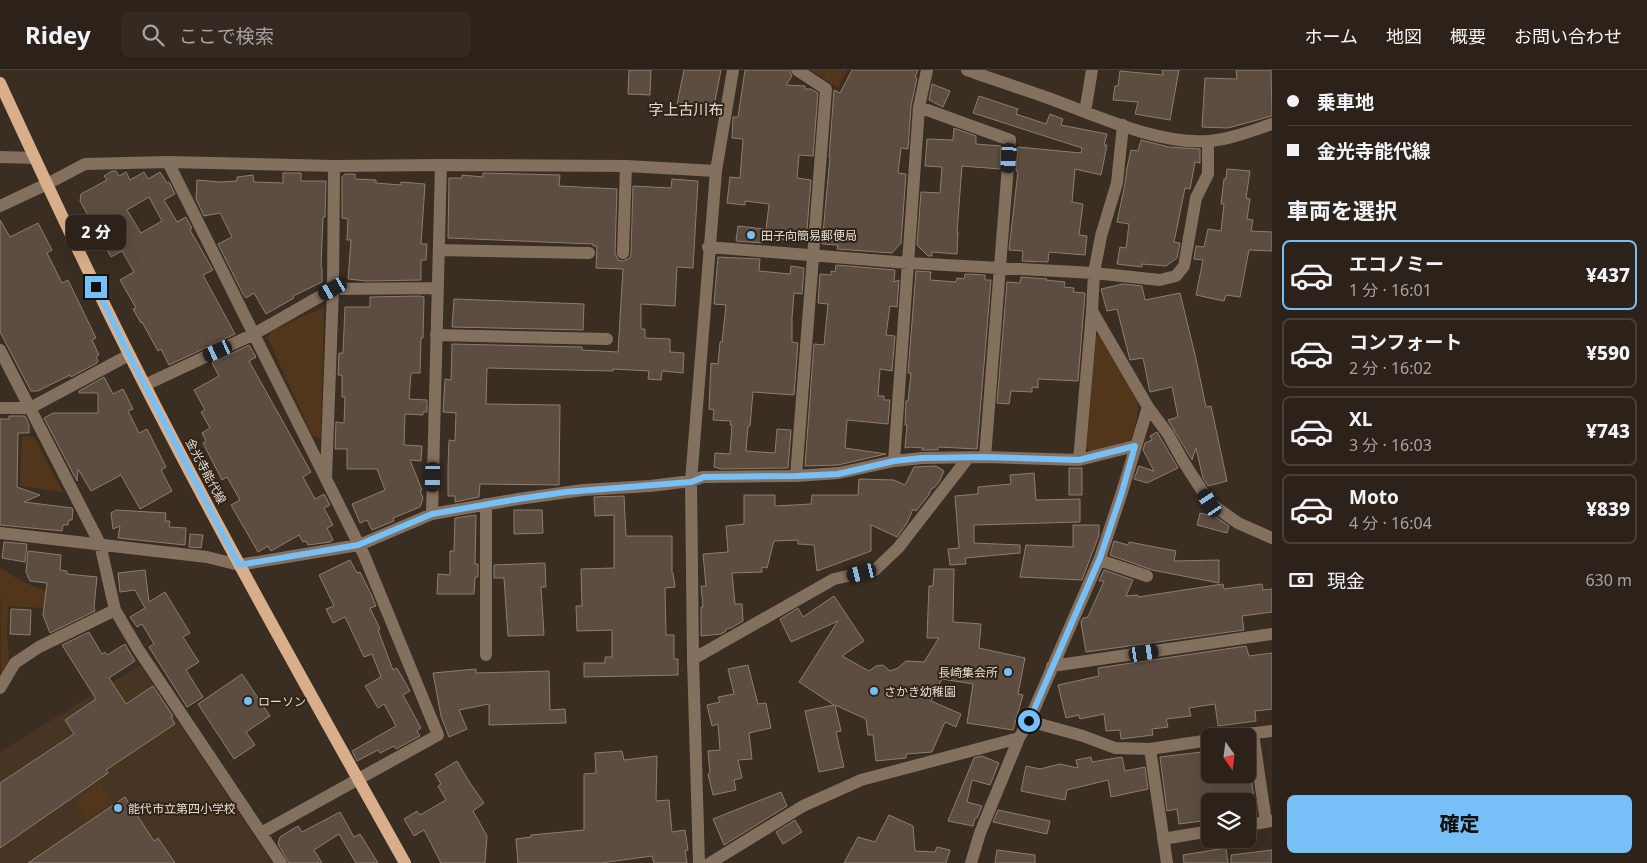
<!DOCTYPE html>
<html lang="ja">
<meta charset="utf-8">
<style>
:root{--surface:#2c2219;--page:#342a22;--text:#f1f3f6;--muted:#a6a4a2;--line:#483f38;--accent:#77bff7}
body{margin:0;font-family:"Noto Sans","Noto Sans JP",sans-serif;background:var(--page);color:var(--text);height:100vh;display:flex;flex-direction:column;font-size:19px;white-space:nowrap}
*{box-sizing:border-box;margin:0}
p{font-size:16px;color:var(--muted)}
.icon{flex:none;width:28px;height:28px;fill:none;stroke:currentColor;stroke-width:2;stroke-linecap:round;stroke-linejoin:round}
.map{position:relative;flex:1;overflow:hidden}
.sheet{display:flex;flex-direction:column;background:var(--surface);width:375px}
.sheet>*{flex:none}
.hud{display:grid;align-content:center;height:110px;padding:0 15px;background:var(--surface)}
.needle{width:32px;rotate:166deg}
.controls{position:absolute;left:1201px;top:658px;display:grid;gap:10px}
.controls a{display:grid;place-items:center;width:55px;height:55px;border-radius:8px;background:var(--surface);box-shadow:0 5px 20px #0002,0 0 0 1px var(--line);font-size:25px}
.end{position:absolute;width:22px;height:22px;margin:-11px;border:6px solid #77bff7;background:#111;box-shadow:0 0 0 2px #111}
.from{border-radius:50%}
.bubble{position:absolute;height:35px;border-radius:8px;background:var(--surface);box-shadow:0 5px 20px #0002,0 0 0 1px var(--line);font-size:16px;font-weight:800;line-height:35px;text-align:center}
.car{position:absolute;width:15px;height:30px;margin:-15px -8px;border-radius:6px;box-shadow:0 0 4px 1px #0007;background:linear-gradient(#222 24%,#8ab4d8 0 40%,#222 0 76%,#8ab4d8 0 86%,#222 0)}
.hud b{display:flex;align-items:center;gap:18px;height:48px;font-size:19px}
.hud b+b{border-top:1px solid var(--line)}
.hud i{width:12px;height:12px;background:var(--text)}
ul{padding:0;list-style:none}
li{display:flex;align-items:center;gap:15px;height:70px;margin:0 10px 8px;padding:0 5px;border:2px solid var(--line);border-radius:8px}
li div{flex:1}
li b{display:block;font-size:19px}
li em{font-style:normal;font-weight:800}
li.active{border-color:var(--accent)}
li>.icon{width:45px;height:45px;stroke-width:1.5}
h2{padding:0 15px;font-size:22px;line-height:60px}
.pay{display:flex;align-items:center;gap:12px;height:55px;padding:0 15px;font-size:19px}
.pay p{margin-inline-start:auto}
.primary-button{display:flex;gap:10px;margin-top:auto;padding:10px 15px}
.primary-button a{flex:1;height:58px;border-radius:8px;background:var(--accent);color:#111;font-size:20px;font-weight:800;line-height:58px;text-align:center}
header{display:flex;align-items:center;gap:30px;box-sizing:border-box;height:70px;padding:0 25px;background:var(--surface);border-bottom:1px solid var(--line)}
header strong{font-size:24px}
nav{display:flex;gap:28px;margin-inline-start:auto;font-size:18px}
.search{width:350px;height:45px;background:var(--page);display:flex;align-items:center;gap:12px;box-sizing:border-box;padding:0 18px;border-radius:8px;color:var(--muted);font-size:19px}
main{display:flex;flex:1;min-height:0}
.map>svg:first-child{display:block}
.built{fill:#473423}
.green{fill:#52361c}
.building{fill:#5c4d40;stroke:#8d7d6f;fill-rule:evenodd}
.lines{fill:none;stroke-linecap:round;stroke-linejoin:round}
.minor{stroke:#84705e;stroke-width:12}
.major{stroke:#d8af8a;stroke-width:12}
.route{stroke:#77bff7;stroke-width:6}
.poi-dot{fill:#77bff7;stroke:#302317;stroke-width:2}
.labels{text-anchor:middle;dominant-baseline:central;stroke-width:4;stroke-linejoin:round;paint-order:stroke}
.poi-label{font-size:12px;fill:#e5dcd4;stroke:#302317;text-anchor:start}
.street-label{font-size:12px;fill:#e5dcd4;stroke:#302317}
.quarter-label{font-size:15px;fill:#e5dcd4;stroke:#302317}
</style>
<header>
<strong>Ridey</strong>
<div class="search"><svg class="icon" aria-label="search" viewBox="0 0 24 24"><circle cx="10" cy="10" r="6"/><path d="M15 15l6 6"/></svg>ここで検索</div>
<nav><a>ホーム</a><a>地図</a><a>概要</a><a>お問い合わせ</a></nav>
</header>
<main>
<div class="map">
<svg width="1272" height="793" viewBox="0 0 1272 793">
<rect width="100%" height="100%" fill="#3a2d21"/>
<path class="built" d="M140 595 272 793H0V682Z"/>
<path class="green" d="M811 0H847L838 18Z
M324 237 321 369 312 365 267 267 275 259Z
M1095 266H1099L1138 328C1138 344 1136 359 1129 373L1093 382 1085 378Z
M22 366 34 367 63 422 20 416Z
M0 498 23 512 55 524 44 538 8 536 7 564 9 590 1 605Z
M100 713 113 732 87 749 74 730Z"/>
<path class="building" d="M629 0H651L650 25 628 24Z
M684 0H721L713 41 677 34Z
M745 0H789L792 6 786 15 805 16V19H811L818 23 813 86 799 85 797 108 811 110 806 172 765 168 769 134 745 131V135L727 133 730 107 740 108 743 69 732 68 733 47H738Z
M852 0H918L915 7 917 8 911 36 908 79 901 78 898 103 906 104 901 173 892 183 837 179 838 175 822 174 830 87H829L834 20 840 23Z
M1162 0H1179L1170 50 1135 44 1138 32 1113 30 1115 16H1118L1120 1 1163 5Z
M1236 0H1271L1272 46 1228 58 1202 57 1205 8 1237 9Z
M932 14 950 21 943 37 929 30Z
M979 26 1018 39 1016 44 1046 54 1050 44 1063 49 1061 55 1107 64 1104 75H1107L1101 105 1075 99 1072 132 1083 134 1079 165 1087 166 1085 185 1049 182 1048 192 1022 191 1023 181 1009 180 1018 101H1016L1018 77 1081 83 1082 78 973 43Z
M954 58 976 66V74L1001 76 1000 99 962 96 957 162H958L957 184 932 182V186H928L917 175 921 122 940 123 942 97 925 96 927 69 953 70Z
M1141 70 1169 77 1200 79V93L1195 92 1190 119 1185 118 1174 172 1180 173 1177 188 1166 196 1142 194V197L1117 194 1120 177 1126 178 1129 154 1117 152 1125 114 1127 98 1131 80 1138 81Z
M1227 99 1250 101 1246 128 1250 129 1247 149 1253 150 1251 161 1272 162V181L1249 180 1240 227 1226 225 1224 231 1196 225 1203 190 1194 189 1196 176 1204 177 1208 159 1221 161 1224 134H1221L1224 109H1226Z
M112 101H116L119 106 126 102 130 110 144 102 148 109 160 102 167 113 169 112 175 124 164 130 177 152 186 147 190 155 192 158 190 160 213 200 203 205 235 264 169 295 161 279 158 281 142 252 141 253 133 239 136 238 120 210 134 202 122 181 111 187 80 131 81 124 107 110 104 106ZM149 127 162 151 141 163 127 140Z
M283 103H301V111H326L325 147H323L321 197H322V212L293 226 294 228 266 244 254 223 246 228 243 224 218 174 232 167 220 143 204 146 196 129 197 110 221 112 237 111V107L253 105 254 112 283 113Z
M483 103 560 105 559 116 617 119 615 183 618 190 623 191 630 188 631 183 633 116 671 118 672 109 698 111 693 198 677 197 675 236 641 234V259H645V268L670 269V282L684 283 683 303 662 301 661 310 648 309 649 301 613 299V301L487 298 486 334 560 335 559 415 480 414 479 427 455 432V426H448V396L449 370 455 371 456 343 443 342 445 309 451 310 452 274 582 277V280L618 282 623 199 596 198 597 176H593V174L448 168 449 108H462V105L483 107Z
M345 104H355V109L376 110V113L401 115V112L425 114 421 174H427L426 190H421V210L367 211 348 209 351 170H347L348 149 342 148V107Z
M0 150 10 167 38 153 52 180 47 183 62 213 68 210 96 268 92 270 99 285 96 287 98 291 97 293 71 307 70 305 38 321H31L0 262Z
M738 156 764 159 762 173 736 171Z
M718 187 760 189 759 201 790 204 791 196 804 198 802 224 794 223 792 248V272L798 273 794 325 753 322 750 356H748L746 381 775 383 777 359 791 360 788 398 721 399 714 397 715 383 730 384 732 355H730L731 351 713 350 714 340 709 339 711 293 718 294 720 272H722L726 235 714 234Z
M836 195 895 200 894 212 899 210 897 237 890 236 886 265 895 266 892 301 880 299 878 326H884V330H890L888 354 847 350 845 378 886 384 838 395 805 396 814 274 824 275 828 234 818 233 820 204 831 205V201L835 202Z
M916 201 931 202 930 210 956 212 957 208 964 209 965 204 985 205V210H991L977 379 938 377V380H922L923 378 910 377 905 378 907 355H905L906 331H908L911 303H908Z
M1021 207 1047 209 1046 210 1065 212 1064 217 1074 218 1073 222 1085 223 1078 311 1038 309V318L1032 317V322L1011 321 1009 334 997 333 1007 212 1020 213Z
M1123 214 1142 216 1145 230 1180 223 1196 289 1206 337 1211 336 1227 411 1208 416 1203 408 1196 378 1192 390 1168 350 1178 347 1172 317 1150 322 1143 288 1130 290 1117 239 1107 241 1101 219Z
M420 226 424 227 423 268H421L420 303H411L409 329 427 330V342H423V345L405 344 404 375 422 376 421 391 410 390 422 420 420 421 423 428 420 437 393 448 394 451 372 460 367 450 360 453 352 434 385 420 377 399H347V379H335L336 352 344 353 345 327H342V305H338L339 283H343L345 237H370V227Z
M454 229 584 234 583 260 452 257Z
M249 275 256 287 249 291 311 402 303 407 315 429 324 424 330 435 324 438 333 455 327 458 333 470 330 472 308 475 306 471 303 472 299 465 271 481 268 476 258 482 231 435 240 430 227 407 222 410 203 373 206 371 202 363 210 358 201 342 205 340 194 320 219 306 212 293Z
M104 307 113 324 123 319 133 339 128 341 139 363 147 359 166 397 161 400 172 421 140 439 121 405 91 421 78 399 77 411 44 348 53 343H98V323H79V321Z
M9 346H25L29 355V363H18L17 417 40 425 24 432 72 438 73 440 72 450H69L68 455H63L62 461 0 455V349H9Z
M1157 362 1178 398 1147 413 1134 409 1139 396 1154 401 1143 380 1145 373 1152 370 1150 366Z
M936 396 944 401 939 412 934 418H932L928 426 916 441 913 439 907 453 897 467 871 455V481L817 501 814 475 798 474V470L774 471 767 498 762 497V502L732 503 735 534H742L743 551 731 558 726 559V561L721 564 701 566V537H703L701 516H706L703 484 728 482 726 456 744 454V425H775V436L811 434 812 425H858L859 409 894 410 905 415 914 397Z
M1069 398H1082V425H1069Z
M1034 403 1036 430 1080 429V452L974 455V473L1020 475V483L965 488 966 494 950 495 948 479 959 478 955 426 978 424V417L1011 414 1010 405Z
M624 426 626 466H672V503H673L675 517 665 518 666 565H674V589H678V605L584 607V593H605V587H612V560L577 561 576 536H582L581 499 614 498V445L595 446 594 427Z
M116 440 166 443 165 451H170L169 457 186 458 185 475 118 468 120 456 113 459 111 443Z
M514 440H542L543 463 514 464Z
M1200 443 1216 447 1229 456 1227 463 1197 455Z
M476 445 475 494H478V507H475L474 524H437L438 504 450 505V481H454L455 448Z
M1073 455H1099V465L1082 510 1020 507 1026 475 1073 477Z
M190 464 203 465 201 478 189 477Z
M1114 471 1128 475 1129 472 1176 481 1174 491 1219 490V513L1152 500 1110 485Z
M4 472 27 474 25 492 2 488Z
M28 481 61 485 60 500 67 501V504L97 507 94 537 95 541 50 563 43 545 47 513 30 511 26 502Z
M350 490 357 503 360 502 372 526 376 536 370 538 380 559 378 560 393 600 397 598 410 621 403 625 421 658 417 661 420 666 396 679 394 676 380 683 378 680 357 691 352 681 396 656 384 634 378 638 365 616 381 607 372 584 364 587 345 547 333 553 326 539 334 536 319 505Z
M545 493 546 517H541L544 565 508 566 504 508H494V495Z
M934 499H954L953 552 981 554 979 578 1025 588 1018 624 1023 625 1013 660 967 653 973 614 942 609 931 631 961 644 956 657 945 652 932 682 906 684V688L876 691 873 665H868L866 649 835 635 841 661 836 662 844 697 819 702 805 641 834 635 799 612 838 551 791 572 780 549 798 538 803 547 834 526 864 571 842 586 869 601 876 596 883 595 890 601 898 598 906 591 924 592 939 568H927L929 516H933Z
M145 500 149 532 165 522 190 563 183 567 199 592 186 600 203 627 187 637 149 577 154 574 142 554 137 557 130 547 145 538 135 520 120 522 118 503Z
M1104 500 1133 510 1126 526 1138 525V527L1223 514 1224 519 1262 514 1263 520 1272 519V542L1242 546 1244 560 1086 582 1081 552 1083 548 1088 547 1104 511H1099Z
M11 539 31 540 30 565 10 564Z
M89 562 102 584 105 582 107 585 125 574 135 591 109 608 126 634 153 616 173 646 171 647 175 654 106 700 108 703 0 778V713L74 664 65 650 96 629 62 575Z
M1246 576 1249 586 1272 583V639L1255 641 1256 651 1218 656 1215 634 1189 638 1191 646 1166 649 1168 657 1152 659 1153 665 1121 669 1120 660 1106 661 1104 644 1080 649 1079 645 1066 648 1058 615 1099 606 1098 598Z
M748 595 758 634 766 633 771 658 749 663 752 689 738 690 742 708 734 710 736 720 713 725 708 704 710 703 708 681 720 680 718 654 712 656 707 635 720 632 718 627 734 624 728 599Z
M476 599V603L549 601 550 640 565 639 566 653 489 655V634L459 640 467 659 449 667 441 646 433 603Z
M242 604 270 646 246 662 255 675 234 689 198 634Z
M622 681 624 690 657 686 656 731 669 730 672 762 685 760 688 780 685 781 687 793H654L652 786 601 793H518L516 769 531 767V765L584 760V704L596 703 595 683Z
M1210 681V704H1248V700H1250L1256 743 1248 744V731H1210V750L1179 754 1177 739 1167 741 1160 687Z
M982 686 999 693 990 715 972 710 967 732 982 736 977 748H975L973 756 948 751 974 688Z
M1091 687 1092 692 1122 687 1125 701 1145 697 1148 719 1111 727 1108 710 1067 720 1065 730 1021 721 1026 696 1040 699 1060 694 1078 698 1076 690Z
M457 691 468 710 484 733 473 741 487 766 485 793H441L424 760 414 766 404 749 417 741 420 745 446 730 438 716 441 714 435 704Z
M781 722 787 736 724 775 713 749Z
M125 727 154 771 158 768 175 793H28Z
M998 740 1050 751 1047 764 993 752Z
M340 742 354 767 360 764 378 793H356L339 764 314 780 322 793H289L278 774 280 767 298 756 302 762Z
M889 745 913 756 915 781 935 782 937 777 950 780 946 793H844L858 767 875 772Z
M795 750 802 762 783 774 776 762Z
M1226 778 1228 793H1184L1183 785Z
M997 780 1035 785V793H995Z
M1272 780V793H1231V785Z"/>
<g class="lines">
<path class="minor" d="M967 0C995 10 1023 19 1051 29 1097 46 1159 75 1209 71 1231 69 1251 61 1272 54
M919 37 1010 70 985 387
M1085 42 1092 0
M1123 55 1117 113 1101 166 1094 203 1092 241 1148 337 1168 364 1183 391 1210 433 1238 453 1272 468
M0 87 35 88
M168 92 364 485 438 665 261 763
M0 136 47 114 85 94 168 92 334 96 441 95 626 96 716 101
M708 177 909 193 1094 203 1160 210 1176 206 1184 196 1196 128 1208 104V71
M439 180 589 183
M623 183 626 96
M436 265 607 269
M0 280 100 474 115 540 138 579 281 793
M145 315 254 264 333 219 438 218
M0 338H30L129 285
M1079 390 1092 241
M894 391 919 37 927 0
M796 406 826 19 797 0
M326 408 333 219 334 96
M486 434V585
M432 444 441 95
M0 463 207 487 239 495 359 475 432 444 518 429 583 420 650 416 691 411 703 407 796 406 839 403 894 391 922 388 985 387 1079 390 1135 376
M1099 490 1147 506
M693 589 834 509 875 500 898 478 968 388
M1052 596 1272 564
M0 618 15 593 39 577 115 540
M1029 651 1083 666 1115 678 1150 679 1210 670
M1253 663 1266 752
M1231 666 1272 661
M1150 679 1167 793
M1248 755 1272 751
M1163 769 1210 761
M699 793 693 589 691 411 716 101 733 0
M710 793 803 736 861 710 1019 668
M971 793 980 763 1019 668 1029 651 1100 488 1122 422 1148 337"/>
<path class="major" d="M0 13C42 104 84 195 129 284 216 457 311 625 405 793"/>
</g>
<g class="lines">
<path class="route" d="M96 217 129 285 239 495 358 475 432 444 518 429 566 422 678 413 691 412 704 407 796 406 838 404 894 391 922 388 985 387 1079 390 1135 376 1122 422 1100 488 1029 651"/>
</g>
<g class="poi-dot">
<circle cx="751" cy="165" r="5"/>
<circle cx="1008" cy="602" r="5"/>
<circle cx="874" cy="621" r="5"/>
<circle cx="248" cy="631" r="5"/>
<circle cx="118" cy="738" r="5"/>
</g>
<g class="labels">
<g class="poi-label">
<text x="761" y="165">田子向簡易郵便局</text>
<text x="998" y="602" text-anchor="end">長崎集会所</text>
<text x="884" y="621">さかき幼稚園</text>
<text x="258" y="631">ローソン</text>
<text x="128" y="738">能代市立第四小学校</text>
</g>
<g class="street-label">
<text transform="translate(206 401) rotate(62)">金光寺能代線</text>
</g>
<g class="quarter-label">
<text x="686" y="39">字上古川布</text>
</g>
</g>
</svg>
<div class="controls">
<a><svg class="needle" viewBox="-14 -14 28 28"><path d="M0-13l5 13h-10z" fill="#e53935"/><path d="M0 13l5-13h-10z" fill="#a6a4a2"/></svg></a>
<a><svg class="icon" aria-label="layers" viewBox="0 0 24 24"><path d="M12 4l9 5-9 5-9-5zM3 14l9 5 9-5"/></svg></a>
</div>
<i class="end from" style="left:1029px;top:651px"></i>
<i class="end" style="left:96px;top:217px"></i>
<div class="bubble" style="left:66px;top:145px;width:60px">2 分</div>
<i class="car" style="left:1009px;top:88px;rotate:184deg"></i>
<i class="car" style="left:333px;top:219px;rotate:240deg"></i>
<i class="car" style="left:218px;top:281px;rotate:245deg"></i>
<i class="car" style="left:433px;top:407px;rotate:181deg"></i>
<i class="car" style="left:1210px;top:433px;rotate:327deg"></i>
<i class="car" style="left:862px;top:503px;rotate:256deg"></i>
<i class="car" style="left:1144px;top:583px;rotate:81deg"></i>
</div>
<section class="sheet">
<div class="hud">
<b><i class="from"></i>乗車地</b>
<b><i></i>金光寺能代線</b>
</div>
<h2>車両を選択</h2>
<ul>
<li class="active"><svg class="icon" aria-label="car" viewBox="0 0 24 24"><path d="M5 17H2v-5l4-1 3-4h7l3 4 3 1v5h-3M9 17h6M6 11h13"/><circle cx="7" cy="17" r="2"/><circle cx="17" cy="17" r="2"/></svg><div><b>エコノミー</b><p>1 分 · 16:01</p></div><em>¥437</em></li>
<li><svg class="icon" aria-label="car" viewBox="0 0 24 24"><path d="M5 17H2v-5l4-1 3-4h7l3 4 3 1v5h-3M9 17h6M6 11h13"/><circle cx="7" cy="17" r="2"/><circle cx="17" cy="17" r="2"/></svg><div><b>コンフォート</b><p>2 分 · 16:02</p></div><em>¥590</em></li>
<li><svg class="icon" aria-label="car" viewBox="0 0 24 24"><path d="M5 17H2v-5l4-1 3-4h7l3 4 3 1v5h-3M9 17h6M6 11h13"/><circle cx="7" cy="17" r="2"/><circle cx="17" cy="17" r="2"/></svg><div><b>XL</b><p>3 分 · 16:03</p></div><em>¥743</em></li>
<li><svg class="icon" aria-label="car" viewBox="0 0 24 24"><path d="M5 17H2v-5l4-1 3-4h7l3 4 3 1v5h-3M9 17h6M6 11h13"/><circle cx="7" cy="17" r="2"/><circle cx="17" cy="17" r="2"/></svg><div><b>Moto</b><p>4 分 · 16:04</p></div><em>¥839</em></li>
</ul>
<div class="pay"><svg class="icon" aria-label="cash" viewBox="0 0 24 24"><path d="M3 7h18v10H3z"/><circle cx="12" cy="12" r="2"/></svg>現金<p>630 m</p></div>
<div class="primary-button"><a>確定</a></div>
</section>
</main>
